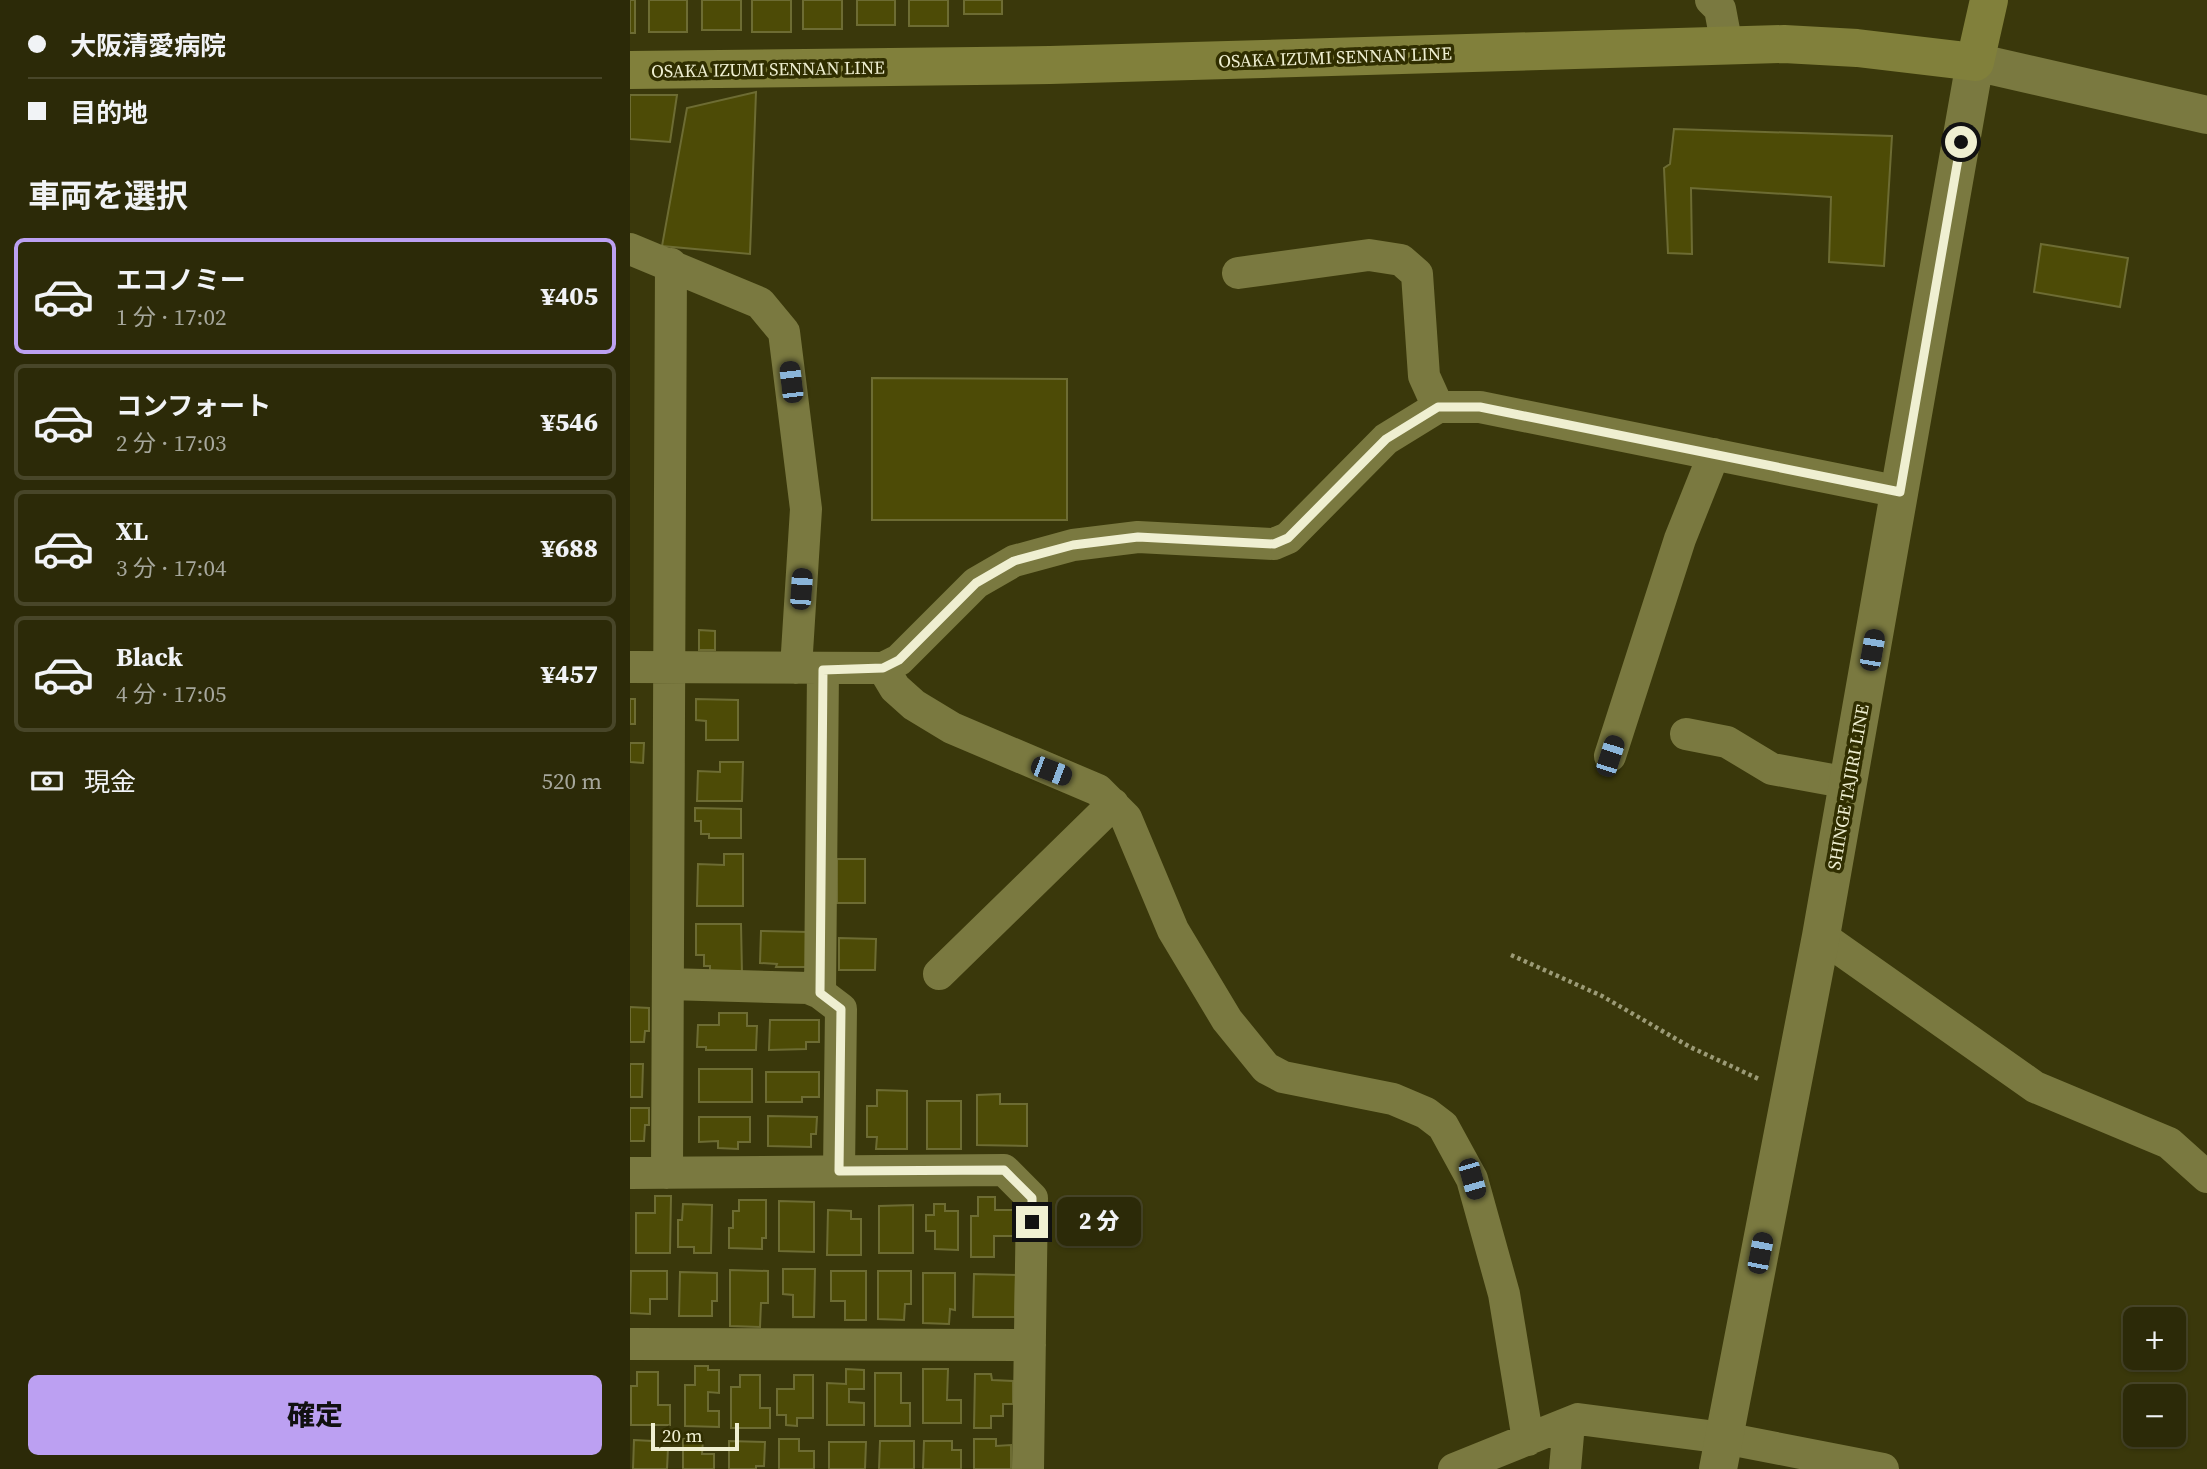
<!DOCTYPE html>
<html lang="ja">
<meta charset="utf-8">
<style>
:root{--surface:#2c2a08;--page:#383616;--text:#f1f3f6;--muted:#a6a79c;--line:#484629;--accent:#bca0f2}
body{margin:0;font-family:"Source Serif 4","Noto Sans JP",serif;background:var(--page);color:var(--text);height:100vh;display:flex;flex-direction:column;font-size:26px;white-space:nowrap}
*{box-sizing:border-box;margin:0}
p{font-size:23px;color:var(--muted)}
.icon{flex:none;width:38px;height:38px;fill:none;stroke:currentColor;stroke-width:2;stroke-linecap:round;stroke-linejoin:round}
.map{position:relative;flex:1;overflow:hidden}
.side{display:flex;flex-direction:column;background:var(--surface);width:630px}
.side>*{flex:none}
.banner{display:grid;align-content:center;height:154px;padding:0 28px;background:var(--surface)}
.buttons{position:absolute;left:1493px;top:1307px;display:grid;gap:14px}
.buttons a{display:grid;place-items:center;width:63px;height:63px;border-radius:10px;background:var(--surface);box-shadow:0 2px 5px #0004,0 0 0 2px var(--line);font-size:35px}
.scale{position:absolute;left:21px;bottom:18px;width:88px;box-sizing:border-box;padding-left:7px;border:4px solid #efefd1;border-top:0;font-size:19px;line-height:24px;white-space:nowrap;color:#efefd1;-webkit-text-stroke:5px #302e00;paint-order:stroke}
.end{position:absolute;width:32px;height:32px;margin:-16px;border:9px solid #efefd1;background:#111;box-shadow:0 0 0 4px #111}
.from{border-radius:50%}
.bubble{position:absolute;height:49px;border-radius:10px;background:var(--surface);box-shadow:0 2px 5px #0004,0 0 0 2px var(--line);font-size:23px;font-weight:800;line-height:49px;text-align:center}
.car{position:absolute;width:21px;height:42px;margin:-21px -10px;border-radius:9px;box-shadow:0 0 5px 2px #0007;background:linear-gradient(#222 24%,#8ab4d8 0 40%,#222 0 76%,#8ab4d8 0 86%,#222 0)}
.banner b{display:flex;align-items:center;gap:24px;height:66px;font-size:26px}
.banner b+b{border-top:2px solid var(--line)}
.banner i{width:18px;height:18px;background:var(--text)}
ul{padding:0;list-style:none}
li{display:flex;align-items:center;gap:21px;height:116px;margin:0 14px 10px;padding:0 14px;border:4px solid var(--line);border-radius:10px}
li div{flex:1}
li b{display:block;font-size:26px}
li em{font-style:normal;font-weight:800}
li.selected{border-color:var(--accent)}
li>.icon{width:63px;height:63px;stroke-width:1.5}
h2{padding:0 28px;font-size:32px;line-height:84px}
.pay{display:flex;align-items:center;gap:18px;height:77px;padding:0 28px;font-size:26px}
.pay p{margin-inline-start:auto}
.cta{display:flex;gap:14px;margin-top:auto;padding:14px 28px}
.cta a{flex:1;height:80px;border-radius:10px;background:var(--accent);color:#111;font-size:28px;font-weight:800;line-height:80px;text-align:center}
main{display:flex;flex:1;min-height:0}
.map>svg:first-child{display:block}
.building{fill:#4d4b06;stroke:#6d6c33;stroke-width:2}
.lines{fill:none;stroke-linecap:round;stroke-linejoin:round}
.path{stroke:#9c9b77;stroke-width:4.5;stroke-dasharray:3.5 3.5;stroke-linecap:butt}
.street{stroke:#7a7940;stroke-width:32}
.secondary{stroke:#7a7940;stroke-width:38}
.primary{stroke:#81803b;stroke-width:38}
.route{stroke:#efefd1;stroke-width:9}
.labels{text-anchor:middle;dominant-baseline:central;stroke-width:7;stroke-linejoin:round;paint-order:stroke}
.street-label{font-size:18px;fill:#efefd1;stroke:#302e00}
</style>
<main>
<section class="side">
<div class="banner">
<b><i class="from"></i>大阪清愛病院</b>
<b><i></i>目的地</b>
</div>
<h2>車両を選択</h2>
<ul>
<li class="selected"><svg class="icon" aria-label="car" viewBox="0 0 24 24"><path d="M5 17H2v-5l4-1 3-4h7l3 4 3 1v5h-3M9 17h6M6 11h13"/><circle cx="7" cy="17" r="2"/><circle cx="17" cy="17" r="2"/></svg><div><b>エコノミー</b><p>1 分 · 17:02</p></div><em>¥405</em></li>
<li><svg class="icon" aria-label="car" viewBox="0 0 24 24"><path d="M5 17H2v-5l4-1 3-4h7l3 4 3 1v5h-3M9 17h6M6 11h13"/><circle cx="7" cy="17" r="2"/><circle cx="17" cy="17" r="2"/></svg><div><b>コンフォート</b><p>2 分 · 17:03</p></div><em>¥546</em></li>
<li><svg class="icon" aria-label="car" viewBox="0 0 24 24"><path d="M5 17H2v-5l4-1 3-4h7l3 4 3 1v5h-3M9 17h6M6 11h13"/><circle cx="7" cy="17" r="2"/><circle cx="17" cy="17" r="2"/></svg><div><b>XL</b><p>3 分 · 17:04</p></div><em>¥688</em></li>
<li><svg class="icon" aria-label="car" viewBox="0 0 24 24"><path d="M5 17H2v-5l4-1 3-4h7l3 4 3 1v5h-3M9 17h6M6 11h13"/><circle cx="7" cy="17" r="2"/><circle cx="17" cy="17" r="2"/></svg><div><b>Black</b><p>4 分 · 17:05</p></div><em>¥457</em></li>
</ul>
<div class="pay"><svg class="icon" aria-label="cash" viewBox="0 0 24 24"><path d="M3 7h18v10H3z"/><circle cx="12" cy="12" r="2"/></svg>現金<p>520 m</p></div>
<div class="cta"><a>確定</a></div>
</section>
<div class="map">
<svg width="1577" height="1469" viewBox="0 0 1577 1469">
<rect width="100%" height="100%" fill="#3a380b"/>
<path class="building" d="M0 0H5V33H0Z
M19 0H57V32H19Z
M72 0H111V30H72Z
M122 0H161V32H122Z
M173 0H212V29H173Z
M227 0H265V25H227Z
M279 0H318V26H279Z
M334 0H372V14H334Z
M126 92 120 254 32 246 57 108Z
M0 95H47L40 142 0 139Z
M1044 129 1262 136 1254 266 1199 262 1201 197 1061 188 1062 254 1038 253 1034 168 1040 164Z
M1411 244 1498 258 1490 307 1404 292Z
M242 378 437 379V520H242Z
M69 630 85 631V650H69Z
M0 699H5V724H0Z
M66 699 108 700V740H76V721L66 720Z
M0 743H14L13 763 0 762Z
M90 762H113L112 801H67L68 771 90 772Z
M65 808 111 809V838H79V834H71V821H65Z
M94 854H113V906H67L68 864 94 865Z
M207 859H235V903H207Z
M66 924H111L112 974H80V966H74V955H66Z
M131 931 178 932V967H146L147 964 130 963Z
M209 938 246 939 245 970H209Z
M0 1007 19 1008V1031H15L14 1042H0Z
M89 1013H117V1026H127L126 1050H76V1047H67L68 1025H89Z
M140 1020H189V1042H176V1049L139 1050Z
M0 1064H13L12 1097H0Z
M69 1069H122V1102H69Z
M136 1072H189V1097H172V1102H136Z
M247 1090 277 1091V1149H246L247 1137H237V1106H247Z
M370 1094V1104H397V1146L347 1145V1095Z
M297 1101H331V1149H297Z
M0 1108H19V1125H15L14 1141H0Z
M138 1116 187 1117 186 1134H181V1147L138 1146Z
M69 1117H120V1142H108V1149L88 1148V1141L69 1142Z
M25 1196H41L40 1253H6V1213H25Z
M348 1197H365V1210H383V1236H364V1257H341V1216H348Z
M109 1200H136V1238H132V1249L99 1248V1228H103V1211H109Z
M149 1201 184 1202V1252L149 1251Z
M53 1204 82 1205 81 1253H64V1247H48V1220H52Z
M304 1204H315V1211H328V1250L305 1249V1231H296V1215H304Z
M283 1205V1253H249V1206Z
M198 1210 221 1211V1219H231V1255H197Z
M153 1269H185L184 1317H163V1295L153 1294Z
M100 1270 138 1271V1303H131L130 1327 100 1326Z
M1 1271H37V1299H20V1314L0 1313Z
M201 1271H236V1320H215V1301H201Z
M248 1271H281V1304H275L274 1320 248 1319Z
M50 1272 87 1273V1301H82V1316H49Z
M293 1273H325V1310L320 1309 319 1324 293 1323Z
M344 1274 386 1275 385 1317H343Z
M65 1366H78V1370H89V1393L78 1392V1411H89V1427L55 1426V1385H65Z
M216 1369 234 1370V1389H219V1402L234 1403V1425H197V1383L216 1384Z
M293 1369H318L317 1400H331V1423H293Z
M7 1372H28V1405H40V1425H1V1386H7Z
M245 1373H271V1403H280V1426H245Z
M345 1374H361L362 1380 383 1381V1404H373V1416H361V1428H344Z
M110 1375H130V1408H140V1428H101V1387H110Z
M164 1375H183V1418H167V1426L156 1425V1415H147V1389H164Z
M53 1439 73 1440 72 1454H84V1469H53Z
M149 1439H169V1451H184V1469H149Z
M344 1439H366V1446L381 1445V1469H344Z
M4 1440 22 1441V1448H38L37 1469H3Z
M99 1441 135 1442 134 1466H126V1469H99Z
M250 1441H284V1469H249Z
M294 1441H322V1450H331V1469H293Z
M199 1442H236L235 1469H199Z"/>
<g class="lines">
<path class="path" d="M881 955 972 996 1060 1047 1131 1080"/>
<path class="street" d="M1081 0 1090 9 1097 46
M0 249 130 303 154 332 176 509 166 668
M608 273 739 255 771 260 787 274 794 376 808 407
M0 667 253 668 269 660 346 583 384 561 443 545 508 537 644 544 658 538 756 439 808 407H850L1270 492
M253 668 265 688 284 705 322 728 468 790 496 818 543 930 597 1020 636 1068 653 1077 763 1099 796 1113 813 1126 842 1179 874 1294 898 1440
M1056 734 1097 742 1142 769 1219 783
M980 756 1050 539 1084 454
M1191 936 1405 1087 1539 1143 1577 1177
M309 974 483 804
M38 984 178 988 190 993 211 1009 209 1171
M190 993 193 670
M0 1173 374 1170 402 1198 398 1469
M37 1173 41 264
M0 1344 400 1345
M824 1469 948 1419 1094 1438 1253 1469
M935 1469 939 1423"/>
<path class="secondary" d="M1088 1469 1191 936 1345 62 1577 115"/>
<path class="primary" d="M0 70 420 65 1154 44 1227 48 1345 62 1359 0"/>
</g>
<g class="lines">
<path class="route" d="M402 1222V1198L374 1170 209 1171 211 1009 190 993 193 670 253 668 269 660 346 583 384 561 443 545 508 537 644 544 658 538 756 439 808 407H850L1270 492 1331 142"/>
</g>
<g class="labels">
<g class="street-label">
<text transform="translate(705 57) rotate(-2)">OSAKA IZUMI SENNAN LINE</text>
<text transform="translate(138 69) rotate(-1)">OSAKA IZUMI SENNAN LINE</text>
<text transform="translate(1218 787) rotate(-80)">SHINGE TAJIRI LINE</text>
</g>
</g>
</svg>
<div class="buttons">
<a>+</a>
<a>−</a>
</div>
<div class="scale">20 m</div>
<i class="end from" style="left:1331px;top:142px"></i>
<i class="end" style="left:402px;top:1222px"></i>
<div class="bubble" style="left:427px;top:1197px;width:84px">2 分</div>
<i class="car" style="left:161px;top:382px;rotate:353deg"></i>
<i class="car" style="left:171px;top:589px;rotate:4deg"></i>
<i class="car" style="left:1242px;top:650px;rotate:10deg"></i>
<i class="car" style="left:980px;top:756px;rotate:18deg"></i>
<i class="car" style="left:421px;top:771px;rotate:111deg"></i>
<i class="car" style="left:842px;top:1179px;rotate:164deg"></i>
<i class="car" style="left:1130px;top:1253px;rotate:11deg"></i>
</div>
</main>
